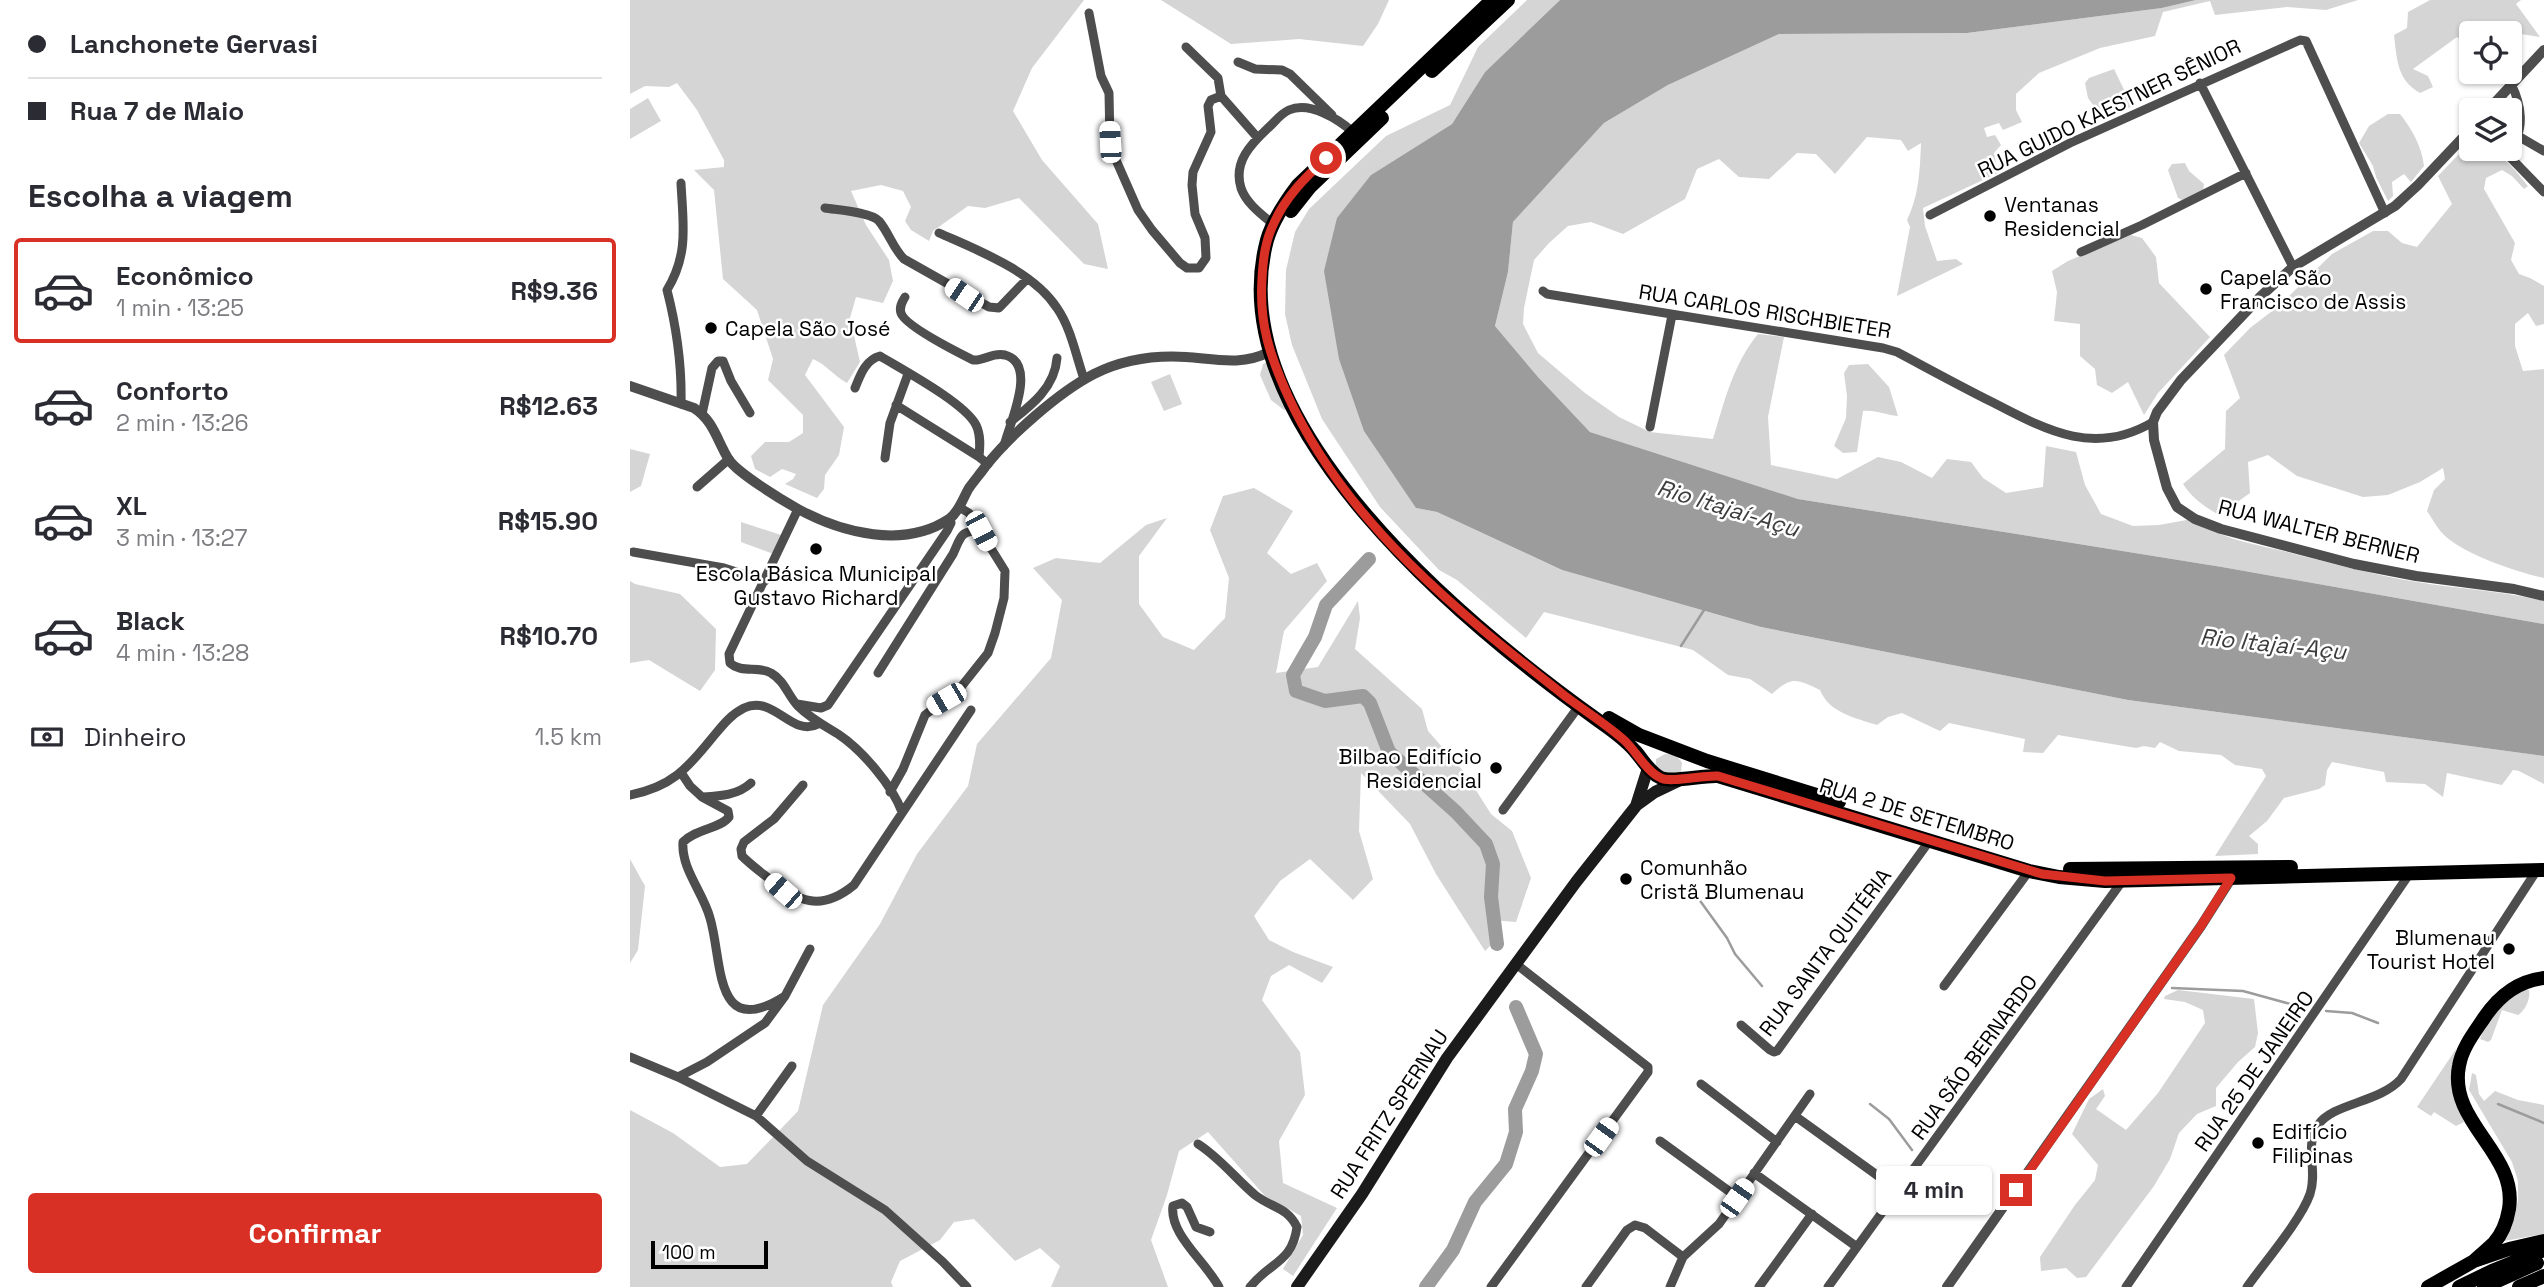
<!DOCTYPE html>
<html lang="pt">
<meta charset="utf-8">
<style>
:root{--surface:#fff;--page:#f7f7f7;--text:#2b2b33;--muted:#7c7c81;--line:#e1e1e2;--accent:#d93025}
body{margin:0;font-family:"Space Grotesk",sans-serif;background:var(--page);color:var(--text);height:100vh;display:flex;flex-direction:column;font-size:26px;white-space:nowrap}
*{box-sizing:border-box;margin:0}
p{font-size:23px;color:var(--muted)}
.icon{flex:none;width:38px;height:38px;fill:none;stroke:currentColor;stroke-width:2;stroke-linecap:round;stroke-linejoin:round}
.map{position:relative;flex:1;overflow:hidden}
.sheet{display:flex;flex-direction:column;background:var(--surface);width:630px}
.sheet>*{flex:none}
.hud{display:grid;align-content:center;height:154px;padding:0 28px;background:var(--surface)}
.controls{position:absolute;left:1829px;top:21px;display:grid;gap:14px}
.controls a{display:grid;place-items:center;width:63px;height:63px;border-radius:7px;background:var(--surface);box-shadow:0 2px 5px #0004;font-size:35px}
.scale{position:absolute;left:21px;bottom:18px;width:117px;box-sizing:border-box;padding-left:7px;border:4px solid #000;border-top:0;font-size:19px;line-height:24px;white-space:nowrap;color:#000;-webkit-text-stroke:5px #fff;paint-order:stroke}
.end{position:absolute;width:32px;height:32px;margin:-16px;border:9px solid #d93025;background:#fff;box-shadow:0 0 0 4px #fff}
.from{border-radius:50%}
.bubble{position:absolute;height:49px;border-radius:7px;background:var(--surface);box-shadow:0 2px 5px #0004;font-size:23px;font-weight:700;line-height:49px;text-align:center}
.car{position:absolute;width:21px;height:42px;margin:-21px -10px;border-radius:9px;box-shadow:0 0 5px 2px #0007;background:linear-gradient(#fff 24%,#345 0 40%,#fff 0 76%,#345 0 86%,#fff 0)}
.hud b{display:flex;align-items:center;gap:24px;height:66px;font-size:26px}
.hud b+b{border-top:2px solid var(--line)}
.hud i{width:18px;height:18px;background:var(--text)}
ul{padding:0;list-style:none}
li{display:flex;align-items:center;gap:21px;height:105px;margin:0 14px 10px;padding:0 14px;border:4px solid transparent;border-radius:7px}
li div{flex:1}
li b{display:block;font-size:26px}
li em{font-style:normal;font-weight:700}
li.current{border-color:var(--accent)}
li>.icon{width:63px;height:63px;stroke-width:1.5}
h2{padding:0 28px;font-size:32px;line-height:84px}
.pay{display:flex;align-items:center;gap:18px;height:77px;padding:0 28px;font-size:26px}
.pay p{margin-inline-start:auto}
.action{display:flex;gap:14px;margin-top:auto;padding:14px 28px}
.action a{flex:1;height:80px;border-radius:7px;background:var(--accent);color:#fff;font-size:28px;font-weight:700;line-height:80px;text-align:center}
main{display:flex;flex:1;min-height:0}
.map>svg:first-child{display:block}
.green{fill:#d5d5d5}
.water{fill:#9c9c9c}
.lines{fill:none;stroke-linecap:round;stroke-linejoin:round}
.stream{stroke:#9c9c9c;stroke-width:2.5}
.river{stroke:#9c9c9c;stroke-width:14}
.minor{stroke:#4e4e4e;stroke-width:9}
.tertiary{stroke:#4e4e4e;stroke-width:10}
.secondary{stroke:#1b1b1b;stroke-width:12}
.primary{stroke:#000;stroke-width:14}
.route{stroke:#d93025;stroke-width:9}
.poi-dot{fill:#000;stroke:#fff;stroke-width:2.5}
.labels{text-anchor:middle;dominant-baseline:central;stroke-width:5;stroke-linejoin:round;paint-order:stroke}
.street-label{font-size:21px;fill:#000;stroke:#fff}
.poi-label{font-size:21px;fill:#000;stroke:#fff;text-anchor:start}
.water-label{font-size:23px;font-style:italic;fill:#3d3d3d;stroke:#fff}
</style>
<main>
<section class="sheet">
<div class="hud">
<b><i class="from"></i>Lanchonete Gervasi</b>
<b><i></i>Rua 7 de Maio</b>
</div>
<h2>Escolha a viagem</h2>
<ul>
<li class="current"><svg class="icon" aria-label="car" viewBox="0 0 24 24"><path d="M5 17H2v-5l4-1 3-4h7l3 4 3 1v5h-3M9 17h6M6 11h13"/><circle cx="7" cy="17" r="2"/><circle cx="17" cy="17" r="2"/></svg><div><b>Econômico</b><p>1 min · 13:25</p></div><em>R$9.36</em></li>
<li><svg class="icon" aria-label="car" viewBox="0 0 24 24"><path d="M5 17H2v-5l4-1 3-4h7l3 4 3 1v5h-3M9 17h6M6 11h13"/><circle cx="7" cy="17" r="2"/><circle cx="17" cy="17" r="2"/></svg><div><b>Conforto</b><p>2 min · 13:26</p></div><em>R$12.63</em></li>
<li><svg class="icon" aria-label="car" viewBox="0 0 24 24"><path d="M5 17H2v-5l4-1 3-4h7l3 4 3 1v5h-3M9 17h6M6 11h13"/><circle cx="7" cy="17" r="2"/><circle cx="17" cy="17" r="2"/></svg><div><b>XL</b><p>3 min · 13:27</p></div><em>R$15.90</em></li>
<li><svg class="icon" aria-label="car" viewBox="0 0 24 24"><path d="M5 17H2v-5l4-1 3-4h7l3 4 3 1v5h-3M9 17h6M6 11h13"/><circle cx="7" cy="17" r="2"/><circle cx="17" cy="17" r="2"/></svg><div><b>Black</b><p>4 min · 13:28</p></div><em>R$10.70</em></li>
</ul>
<div class="pay"><svg class="icon" aria-label="cash" viewBox="0 0 24 24"><path d="M3 7h18v10H3z"/><circle cx="12" cy="12" r="2"/></svg>Dinheiro<p>1.5 km</p></div>
<div class="action"><a>Confirmar</a></div>
</section>
<div class="map">
<svg width="1914" height="1287" viewBox="0 0 1914 1287">
<rect width="100%" height="100%" fill="#fff"/>
<path class="green" d="M0 0H454L402 68 383 111 412 160 468 224 478 269 454 264 389 198 355 208 338 206 303 231 299 241 281 230 275 221 281 207 273 191 251 185 221 191 236 225 259 260 263 281 253 303 226 297 220 318 230 362 217 383C204 376 197 365 183 359L175 375 214 427 209 455 195 475 194 489 187 498 155 484 163 479 166 474 152 469 140 477 125 469 121 456 135 442H159L173 433V415L138 380 143 359 127 310 93 279 84 190 64 170 94 167V160L67 110 47 83 39 87 15 86 0 94Z
M531 0H759L748 24 733 46 669 39 601 44Z
M897 0H930L855 72 822 124 741 175 786 508 807 512 932 570 1131 627 1498 700 1914 756V784L1889 771 1883 770 1872 785 1817 773 1813 797 1795 784 1756 782 1754 772 1702 762 1697 770 1695 785 1689 789 1654 798 1637 821 1619 836 1628 844V854L1585 856 1636 776 1632 769 1605 765 1591 755 1549 751 1530 742 1525 748 1514 746 1506 748 1428 735 1413 753 1393 752 1395 739 1319 723 1310 731 1272 713 1258 717 1247 725C1226 718 1199 713 1190 690 1167 679 1162 676 1142 694L1120 679 1098 675 1063 650 914 612 896 638 827 580 809 570 750 507 692 419 662 345 655 314 656 270 665 232 679 209 756 136 820 105 848 47Z
M1566 0H1728L1696 10 1657 7 1585 15 1580 1 1533 12 1525 36 1470 48 1409 73 1386 94V110L1392 122 1373 130 1369 123 1354 128 1357 137 1365 135 1371 145 1364 153 1368 173 1293 208 1295 226 1307 261 1326 259 1333 264 1267 296 1280 227 1277 220C1289 196 1290 169 1291 143L1278 151 1271 140 1237 137 1205 174 1186 154 1167 153 1139 179 1109 177 1089 159 1067 169 1055 199 993 234 961 222 938 226 919 243 904 260 894 308 893 324 908 353 955 393 989 417 1020 432 1083 439C1094 403 1103 364 1128 334L1154 337 1138 417 1141 465 1207 479 1248 457 1271 462 1302 478 1317 459 1341 462 1353 478 1376 493 1413 487 1416 446 1446 452 1455 485 1471 514 1503 526 1529 525 1562 519C1590 539 1624 544 1657 552 1700 563 1744 575 1787 582 1830 589 1872 591 1914 601V624L1592 567 1168 499 960 432 908 377 865 326 878 272 883 222 974 123 1038 85 1149 34 1337 33 1532 8Z
M1800 0H1891L1886 4 1910 37 1865 30 1863 33H1841V47L1827 37 1783 69 1798 76 1803 87 1790 93C1767 80 1767 60 1764 35L1777 28 1778 12Z
M1484 69 1502 106 1474 120 1458 98 1455 83 1459 78Z
M18 98 31 121 0 139V109Z
M1758 114H1770C1782 129 1792 147 1794 166L1781 182 1774 174 1762 182 1763 196 1758 201 1746 177 1743 166 1729 143 1739 126Z
M1830 153C1871 156 1872 152 1898 186L1894 189 1882 176 1872 170 1856 178 1854 189 1885 243 1881 260 1889 274 1900 278 1914 286V324L1906 326 1898 313 1885 324V346L1893 371 1914 369V578C1886 572 1833 554 1813 534 1807 528 1802 518 1797 511L1804 490 1815 479 1813 468 1790 482 1758 495 1733 497 1667 476 1638 455 1618 462 1620 493 1589 515C1575 507 1563 499 1553 484L1595 449 1596 411 1610 398 1594 355 1620 328 1650 305 1702 254 1743 231H1758L1772 243 1787 247 1822 204 1808 176Z
M1555 163 1559 171 1574 184 1573 191 1552 200 1548 198 1538 170 1542 164Z
M1501 235 1512 238 1526 257 1529 283 1580 337 1528 393 1514 415 1498 382 1482 393 1467 385 1465 369 1450 356V324L1424 321 1427 292 1422 271 1438 261Z
M639 361 658 408 654 410 641 400 630 375 633 364Z
M1238 364 1259 387 1268 416C1254 415 1248 410 1233 411L1227 452 1213 453 1204 446 1216 418 1217 396 1214 373 1219 365Z
M540 374 552 404 534 411 521 382Z
M0 449 20 454 11 486 0 492Z
M624 488 663 511 637 553 661 574 687 563 697 581 654 631 646 673 688 667 728 601 730 618 725 649 792 709 798 731 835 773 861 814 882 831 901 878 886 922 861 920 864 942 855 951 806 874 780 824 731 773 729 831 743 879 723 900 680 859 650 881 624 916 639 940 663 952 703 967 692 983 659 965 641 976 632 1000 670 1052 675 1095 649 1141 653 1183 707 1208 663 1276 653 1269 673 1235 671 1216 635 1196 578 1132 549 1151 537 1195 521 1240 538 1287H421L430 1266 410 1248 385 1261 344 1219 324 1222 310 1240 270 1261 261 1282 263 1287H0V1110L43 1133 90 1167 117 1164 168 1111 193 1005 250 924 287 854 338 786 347 744 421 658 432 600 403 568 426 558 470 563 516 525 537 518 509 556V604L533 637 564 650 595 618 599 578 580 530 593 496Z
M111 522 154 536 146 555 111 542Z
M0 581 5 584 50 594 86 629 85 670 70 691 19 660 0 663Z
M1035 754C1043 754 1048 756 1052 763L1051 772 1038 776 1026 766V759Z
M0 859 15 886 8 950 0 963Z
M1896 989 1899 990C1901 998 1895 1011 1888 1015L1872 1010 1861 1040 1858 1042 1850 1039C1857 1017 1876 1000 1896 989Z
M1548 990 1624 999 1628 1033 1625 1047 1608 1062 1586 1088V1106L1567 1114 1549 1133 1540 1159 1524 1186 1456 1277 1447 1278 1436 1268 1411 1271 1410 1257 1445 1205 1465 1180 1468 1165 1442 1134 1459 1099 1473 1089 1475 1096 1466 1109 1496 1130 1528 1093 1575 1023 1573 1010 1555 1002 1534 999 1535 996Z
M1826 1049C1821 1079 1820 1095 1834 1122L1826 1126 1804 1112 1801 1116 1787 1107Z
M1842 1073 1846 1075 1849 1094 1854 1101 1865 1091 1888 1100 1914 1105V1234L1874 1241 1884 1219 1888 1200V1181L1882 1162 1839 1090Z"/>
<path class="water" d="M930 0H1566L1532 8 1337 33 1149 34 1038 85 974 123 883 222 878 272 865 326 908 377 960 432 1168 499 1592 567 1914 624V756L1498 700 1131 627 932 570 807 512 786 508 734 431 709 359 694 271 707 218 741 175 822 124 855 72Z"/>
<g class="lines">
<path class="stream" d="M1051 646 1074 610
M1063 891 1097 938 1105 954 1132 986
M1542 988 1613 991 1675 1008
M1696 1011 1722 1013 1748 1023
M1240 1104 1259 1119 1282 1150
M1868 1104 1914 1123"/>
<path class="river" d="M739 559 696 605 685 637 663 675 666 691 695 701 733 696 740 703 759 752 826 812 856 844 863 864 861 897 867 944
M796 1287 823 1250 845 1202 876 1164 886 1132 885 1109 902 1071 906 1054 886 1007"/>
<path class="minor" d="M459 13 471 76 479 93 480 142 486 160 508 210 522 230 550 263 557 268H569L576 258 575 238 565 214 562 185 563 172 581 132 578 106 581 100 591 96
M556 47 588 78 591 96 627 137
M608 62 625 69 652 70 660 74 702 115
M1570 83 1663 267
M1888 136 1914 151
M1828 143C1844 151 1859 155 1876 149
M1880 146C1896 131 1891 103 1881 84
M1873 150 1914 192
M51 183C53 224 59 254 37 290 47 329 52 364 51 404
M195 208C207 210 241 212 249 221 259 233 263 248 274 259L359 307 369 308 396 280
M1300 215 1440 143 1670 40 1676 41 1755 213
M643 224C631 214 616 203 611 188 603 162 621 144 638 128 645 122 650 114 659 110 680 101 708 119 723 132
M309 233C347 250 403 271 427 308 441 328 446 356 454 379
M1451 252 1512 225 1616 173
M913 291 917 294 1253 348 1267 352C1299 369 1330 386 1362 402 1416 430 1464 457 1523 422
M275 297C272 302 269 307 271 313 275 326 329 353 343 360 355 361 362 352 375 355 408 364 380 422 374 446
M225 388C230 376 235 360 250 356 273 370 335 403 346 425 351 435 350 447 349 457L358 464
M266 405 349 457
M72 414 82 368 88 361H93L101 381 120 413
M380 422C402 405 425 387 427 358
M1020 427 1042 315
M255 458 260 423 278 374
M67 487 99 459
M168 509 99 654 100 663C112 674 128 665 141 673 155 681 158 696 168 706 180 718 193 725 208 734 232 750 262 785 272 812
M3 552 94 568 135 581
M248 673 323 554C331 537 330 530 351 531
M167 704 191 708 198 705 317 531 321 523 320 518
M52 774 60 786 72 797 98 811 99 817C90 829 67 828 53 842 51 869 73 892 80 918 93 961 83 1042 155 996
M173 785 144 819 114 842 111 849 112 856C120 864 128 870 137 877 168 901 190 913 224 885L341 710
M260 792 273 769 295 715 331 687 358 653 365 633 374 598 375 571 339 513 329 507
M0 795C41 787 57 769 82 738 92 726 100 715 114 708 144 694 162 738 188 724
M73 797C91 796 108 795 121 783
M873 810 949 706
M1314 986 1399 871
M1111 1025 1140 1050 1144 1052 1147 1051 1300 840
M0 1057 48 1077 126 1116 177 1161 255 1210 313 1262 337 1287
M48 1077 77 1062 135 1023 155 996 180 949
M1071 1084 1147 1142
M126 1116 162 1066
M1165 1116 1269 1191
M1030 1141 1107 1197
M568 1144C590 1158 605 1178 625 1195 642 1208 657 1207 667 1227 662 1263 641 1261 620 1287
M1124 1173 1227 1247
M580 1232 566 1227 557 1207 552 1203 543 1206C539 1234 576 1262 589 1287
M861 1287 1018 1072V1067L886 964
M956 1287 997 1230 1005 1225 1015 1228 1053 1257
M1040 1287 1053 1257 1089 1224 1180 1094
M1129 1287 1182 1214
M1198 1287 1493 880
M1496 1287 1780 873
M1617 1287C1634 1263 1671 1220 1680 1194 1688 1171 1674 1145 1688 1125 1703 1103 1749 1103 1771 1079L1907 870"/>
<path class="tertiary" d="M1858 110 1914 50
M1841 129 1788 185 1765 206 1663 267 1631 296 1551 380 1527 412 1523 422 1524 440 1537 488 1547 507 1565 519 1591 529 1724 564 1786 576 1884 589 1914 596
M0 386 64 408C84 421 87 441 99 460 109 474 152 500 168 509 212 533 274 549 319 519 329 512 333 498 339 488 344 481 350 474 355 467 379 436 429 392 464 374 492 360 524 355 556 357 585 359 612 366 639 352
M1317 1287 1571 926 1604 874"/>
<path class="secondary" d="M1007 805 1025 792 1048 781
M667 1287 732 1194 817 1058 946 882 1006 806 1018 768"/>
<path class="primary" d="M862 0 668 185C655 202 643 220 637 240 588 424 838 627 969 721 982 730 995 739 1005 751 1013 760 1020 773 1031 778 1041 783 1073 775 1088 776L1399 871 1429 877 1475 881 1914 870
M802 71 878 0
M661 211 680 187 752 118
M979 718 1009 735 1077 761 1209 802
M1440 869 1661 867
M1844 1261C1850 1255 1858 1249 1864 1243 1872 1234 1877 1221 1879 1209 1888 1153 1818 1123 1829 1066 1832 1048 1844 1033 1854 1018 1868 997 1888 981 1914 978
M1798 1287 1844 1261 1879 1249 1914 1241
M1829 1287 1862 1271 1914 1250
M1854 1287 1907 1263
M1889 1287 1914 1276"/>
</g>
<g class="lines">
<path class="route" d="M696 158C676 177 656 196 644 223 635 241 633 260 632 279 629 324 640 356 658 396 715 522 829 613 935 696 955 711 976 724 994 740 1006 751 1016 771 1031 778 1040 783 1073 775 1088 776L1412 874 1475 881 1601 878 1571 926 1386 1190"/>
</g>
<g class="poi-dot">
<circle cx="1360" cy="216" r="7"/>
<circle cx="1576" cy="289" r="7"/>
<circle cx="81" cy="328" r="7"/>
<circle cx="186" cy="549" r="7"/>
<circle cx="866" cy="768" r="7"/>
<circle cx="996" cy="879" r="7"/>
<circle cx="1879" cy="949" r="7"/>
<circle cx="1628" cy="1143" r="7"/>
</g>
<g class="labels">
<g class="street-label">
<text transform="translate(1479 108) rotate(-26)">RUA GUIDO KAESTNER SÊNIOR</text>
<text transform="translate(1135 311) rotate(9)">RUA CARLOS RISCHBIETER</text>
<text transform="translate(1689 531) rotate(14)">RUA WALTER BERNER</text>
<text transform="translate(1287 814) rotate(17)">RUA 2 DE SETEMBRO</text>
<text transform="translate(1195 952) rotate(-53)">RUA SANTA QUITÉRIA</text>
<text transform="translate(1344 1057) rotate(-54)">RUA SÃO BERNARDO</text>
<text transform="translate(1624 1071) rotate(-55)">RUA 25 DE JANEIRO</text>
<text transform="translate(759 1114) rotate(-57)">RUA FRITZ SPERNAU</text>
</g>
<g class="poi-label">
<text x="1374" y="204">Ventanas<tspan x="1374" dy="24">Residencial</tspan></text>
<text x="1590" y="277">Capela São<tspan x="1590" dy="24">Francisco de Assis</tspan></text>
<text x="95" y="328">Capela São José</text>
<text x="186" y="573" text-anchor="middle">Escola Básica Municipal<tspan x="186" dy="24">Gustavo Richard</tspan></text>
<text x="852" y="756" text-anchor="end">Bilbao Edifício<tspan x="852" dy="24">Residencial</tspan></text>
<text x="1010" y="867">Comunhão<tspan x="1010" dy="24">Cristã Blumenau</tspan></text>
<text x="1865" y="937" text-anchor="end">Blumenau<tspan x="1865" dy="24">Tourist Hotel</tspan></text>
<text x="1642" y="1131">Edifício<tspan x="1642" dy="24">Filipinas</tspan></text>
</g>
<g class="water-label">
<text transform="translate(1098 508) rotate(17)">Rio Itajaí-Açu</text>
<text transform="translate(1643 644) rotate(6)">Rio Itajaí-Açu</text>
</g>
</g>
</svg>
<div class="controls">
<a><svg class="icon" aria-label="locate" viewBox="0 0 24 24"><circle cx="12" cy="12" r="6"/><path d="M12 2v4M12 18v4M2 12h4M18 12h4"/></svg></a>
<a><svg class="icon" aria-label="layers" viewBox="0 0 24 24"><path d="M12 4l9 5-9 5-9-5zM3 14l9 5 9-5"/></svg></a>
</div>
<div class="scale">100 m</div>
<i class="end from" style="left:696px;top:158px"></i>
<i class="end" style="left:1386px;top:1190px"></i>
<div class="bubble" style="left:1246px;top:1166px;width:116px">4 min</div>
<i class="car" style="left:480px;top:142px;rotate:357deg"></i>
<i class="car" style="left:334px;top:295px;rotate:304deg"></i>
<i class="car" style="left:351px;top:531px;rotate:152deg"></i>
<i class="car" style="left:316px;top:699px;rotate:240deg"></i>
<i class="car" style="left:153px;top:891px;rotate:311deg"></i>
<i class="car" style="left:971px;top:1137px;rotate:36deg"></i>
<i class="car" style="left:1107px;top:1198px;rotate:35deg"></i>
</div>
</main>
